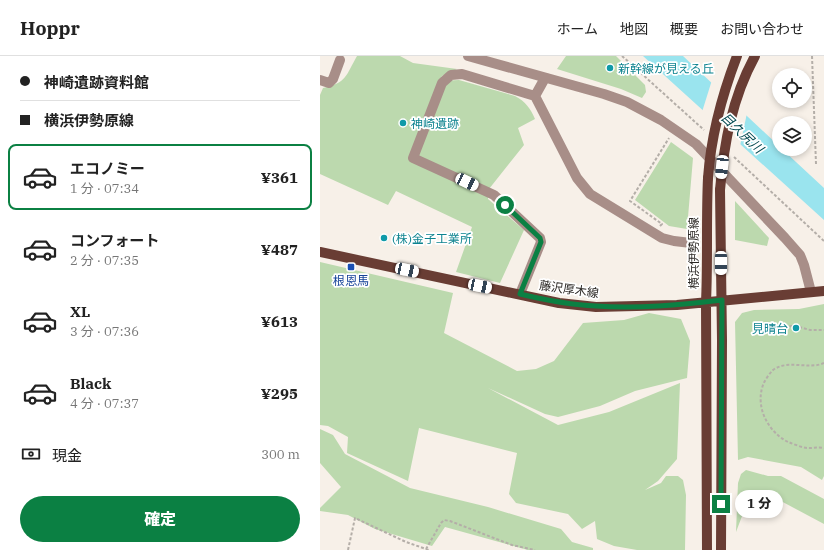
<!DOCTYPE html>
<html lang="ja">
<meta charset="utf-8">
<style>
:root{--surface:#fff;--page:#f6f6f6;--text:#222;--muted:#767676;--line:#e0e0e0;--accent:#0b8043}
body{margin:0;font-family:"IBM Plex Serif","Noto Sans JP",serif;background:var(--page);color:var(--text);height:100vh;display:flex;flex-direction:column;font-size:15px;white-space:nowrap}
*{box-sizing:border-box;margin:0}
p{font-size:13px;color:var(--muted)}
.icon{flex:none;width:22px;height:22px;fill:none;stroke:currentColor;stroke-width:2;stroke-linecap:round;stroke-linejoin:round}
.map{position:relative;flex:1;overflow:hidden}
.details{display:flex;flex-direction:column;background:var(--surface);width:320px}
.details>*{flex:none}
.banner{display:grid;align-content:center;height:88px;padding:0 20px;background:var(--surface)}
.fabs{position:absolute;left:452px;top:12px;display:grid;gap:8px}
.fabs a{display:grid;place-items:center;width:40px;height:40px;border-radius:50%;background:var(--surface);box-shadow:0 2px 6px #0003;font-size:20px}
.end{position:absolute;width:18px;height:18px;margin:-9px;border:5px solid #0b8043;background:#fff;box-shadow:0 0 0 2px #fff}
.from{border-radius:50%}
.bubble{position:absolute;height:28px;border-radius:14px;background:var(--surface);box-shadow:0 2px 6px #0003;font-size:13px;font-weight:800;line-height:28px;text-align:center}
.car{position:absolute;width:12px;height:24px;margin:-12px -6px;border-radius:5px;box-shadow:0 0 3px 1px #0007;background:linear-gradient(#fff 24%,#345 0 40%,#fff 0 76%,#345 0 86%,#fff 0)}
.banner b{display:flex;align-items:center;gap:14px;height:38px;font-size:15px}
.banner b+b{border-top:1px solid var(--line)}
.banner i{width:10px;height:10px;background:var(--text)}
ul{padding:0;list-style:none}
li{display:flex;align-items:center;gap:12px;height:66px;margin:0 8px 6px;padding:0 12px;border:2px solid transparent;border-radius:8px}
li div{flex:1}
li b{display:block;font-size:15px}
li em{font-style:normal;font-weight:800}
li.selected{border-color:var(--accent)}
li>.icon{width:36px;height:36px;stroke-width:1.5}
.pay{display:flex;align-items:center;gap:10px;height:44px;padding:0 20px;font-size:15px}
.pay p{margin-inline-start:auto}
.action{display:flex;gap:8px;margin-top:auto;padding:8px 20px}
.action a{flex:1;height:46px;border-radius:24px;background:var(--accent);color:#fff;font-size:16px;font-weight:800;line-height:46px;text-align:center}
header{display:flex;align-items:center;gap:24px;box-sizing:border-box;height:56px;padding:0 20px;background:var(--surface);border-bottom:1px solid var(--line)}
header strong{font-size:19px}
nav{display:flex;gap:22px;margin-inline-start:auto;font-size:14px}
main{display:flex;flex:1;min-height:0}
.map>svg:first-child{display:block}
.green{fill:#bcd9ae}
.water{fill:#9ae4ee}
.pier{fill:#f7f0e8}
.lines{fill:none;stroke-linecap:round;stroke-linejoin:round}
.path{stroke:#b4aea8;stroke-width:2;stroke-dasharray:3 2;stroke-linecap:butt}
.minor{stroke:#a88e88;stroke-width:10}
.major{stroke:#693d34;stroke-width:10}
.major-bridge{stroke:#693d34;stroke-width:10}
.route{stroke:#0b8043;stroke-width:5}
.culture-dot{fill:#0f9aa8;stroke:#fff;stroke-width:1.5}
.transit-dot{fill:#1a4fb4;stroke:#fff;stroke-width:1.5}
.labels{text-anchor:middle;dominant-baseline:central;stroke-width:3.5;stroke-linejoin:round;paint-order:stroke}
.culture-label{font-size:12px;fill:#0d838f;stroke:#fff;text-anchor:start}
.street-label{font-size:12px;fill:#2c2926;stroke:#fff}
.transit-label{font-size:12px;fill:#164399;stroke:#fff}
.water-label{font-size:13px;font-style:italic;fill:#00474e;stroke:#fff}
</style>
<header>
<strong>Hoppr</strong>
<nav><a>ホーム</a><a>地図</a><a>概要</a><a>お問い合わせ</a></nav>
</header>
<main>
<section class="details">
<div class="banner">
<b><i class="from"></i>神崎遺跡資料館</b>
<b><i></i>横浜伊勢原線</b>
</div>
<ul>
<li class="selected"><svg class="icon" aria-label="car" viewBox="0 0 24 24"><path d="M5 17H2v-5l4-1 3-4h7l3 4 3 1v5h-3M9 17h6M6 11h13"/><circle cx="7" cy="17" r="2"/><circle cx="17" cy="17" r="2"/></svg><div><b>エコノミー</b><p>1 分 · 07:34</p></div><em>¥361</em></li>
<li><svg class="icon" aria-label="car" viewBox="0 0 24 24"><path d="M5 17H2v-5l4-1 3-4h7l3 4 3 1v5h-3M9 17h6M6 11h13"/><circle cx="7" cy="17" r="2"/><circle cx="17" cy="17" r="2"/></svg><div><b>コンフォート</b><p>2 分 · 07:35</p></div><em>¥487</em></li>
<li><svg class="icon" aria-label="car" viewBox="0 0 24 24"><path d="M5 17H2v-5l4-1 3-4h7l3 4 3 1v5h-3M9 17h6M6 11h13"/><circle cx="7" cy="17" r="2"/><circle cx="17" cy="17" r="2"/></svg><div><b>XL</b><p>3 分 · 07:36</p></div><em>¥613</em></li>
<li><svg class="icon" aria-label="car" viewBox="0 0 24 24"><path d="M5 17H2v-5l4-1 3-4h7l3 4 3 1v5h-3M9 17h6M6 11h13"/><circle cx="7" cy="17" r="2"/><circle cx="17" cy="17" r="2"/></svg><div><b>Black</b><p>4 分 · 07:37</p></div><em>¥295</em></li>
</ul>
<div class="pay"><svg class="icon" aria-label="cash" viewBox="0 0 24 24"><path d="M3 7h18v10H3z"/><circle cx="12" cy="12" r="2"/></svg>現金<p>300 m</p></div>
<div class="action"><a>確定</a></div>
</section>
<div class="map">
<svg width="504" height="494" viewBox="0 0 504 494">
<rect width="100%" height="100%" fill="#f7f0e8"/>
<path class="green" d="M37 0H80L93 7 137 13 122 20 119 25 139 24 195 40C206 46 210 52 215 63L198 72 204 89 169 133 168 143 204 174 180 227 136 216 152 171 76 135 68 149 0 118V39L3 32C27 27 26 19 37 0Z
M246 0H296L325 29 326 36 322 42 301 33 237 13Z
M351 86 373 102 367 173 349 170 315 144Z
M415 145 449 182 447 190 415 184Z
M0 206 133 237 124 277 197 315 216 313 234 305 263 267 304 264 329 257 361 263 370 285 367 322 315 335 280 350 238 361 225 358 168 332 238 369 289 356 360 327 357 403 338 425 325 434 341 427 346 420H358L363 424 366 439 365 494H317L294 490 277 483 275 465 262 473 248 458 196 447 189 438 197 397 99 372 88 425 27 397 28 381 8 370 0 369Z
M504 248V420L502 424 481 411 428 401 418 404 415 266 422 257 434 254 479 253Z
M0 373 13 379 25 398 90 432 168 451 241 473 252 486 273 492V494H208L125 471 112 490 55 473 28 459 0 455V452L21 431 0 407Z
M426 414 448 420H461L504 443V468L459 444 430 439 416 476 418 427 421 418Z"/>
<path class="water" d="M323 0H363L459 90V93H462L504 132V164Z"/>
<path class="pier" d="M392 24 427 57 420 90 382 56Z"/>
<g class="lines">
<path class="path" d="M302 0 384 74
M492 0 496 108
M306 16 312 10
M414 101 504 185
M340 170 342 168 310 145 349 82
M440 277 472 270H476L490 274H504
M504 307C489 314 468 303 453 314 449 318 445 324 443 329 435 351 448 376 468 386 474 388 482 392 489 392 494 392 499 391 504 392
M106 493 121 467 124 464 130 465 192 489 215 494
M28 494 35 462 86 486 109 494"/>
<path class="minor" d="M148 0 284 38 307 46 341 64 376 88 465 182 480 199 484 209 491 236
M225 22 215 40 257 122 270 138 342 182 354 185 371 187
M0 24 9 27 13 23 20 4
M200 238 221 186 220 182 174 139 93 102 122 27 131 19 142 18 215 40"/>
<path class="major" d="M400 134 402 284 401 494
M0 196 239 247 276 251 357 249 504 235
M387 494 386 246C388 205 386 163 388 122"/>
<path class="major-bridge" d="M388 122C391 80 402 39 417 0
M400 134C404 87 412 42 435 0"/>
</g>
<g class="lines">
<path class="route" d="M185 149 220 182 221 186 200 238C225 244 250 249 276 250 318 253 360 249 402 244L401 448"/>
</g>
<g class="culture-dot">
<circle cx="290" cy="12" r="4"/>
<circle cx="83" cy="67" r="4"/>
<circle cx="64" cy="182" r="4"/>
<circle cx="476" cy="272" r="4"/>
</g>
<rect class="transit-dot" x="27" y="207" width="8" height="8" rx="2"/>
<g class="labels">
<g class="culture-label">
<text x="298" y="12">新幹線が見える丘</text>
<text x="91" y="67">神崎遺跡</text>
<text x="72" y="182">(株)金子工業所</text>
<text x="468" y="272" text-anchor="end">見晴台</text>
</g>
<g class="street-label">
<text transform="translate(373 197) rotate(-90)">横浜伊勢原線</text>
<text transform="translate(249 233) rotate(8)">藤沢厚木線</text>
</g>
<g class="transit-label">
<text x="31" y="224">根恩馬</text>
</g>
<g class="water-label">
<text transform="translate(422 77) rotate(43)">目久尻川</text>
</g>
</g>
</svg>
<div class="fabs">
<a><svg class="icon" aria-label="locate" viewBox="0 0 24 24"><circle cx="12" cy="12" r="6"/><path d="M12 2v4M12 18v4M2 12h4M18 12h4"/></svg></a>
<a><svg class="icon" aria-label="layers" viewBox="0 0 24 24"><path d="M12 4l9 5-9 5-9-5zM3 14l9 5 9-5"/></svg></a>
</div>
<i class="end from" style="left:185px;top:149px"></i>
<i class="end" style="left:401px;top:448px"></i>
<div class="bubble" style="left:415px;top:434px;width:48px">1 分</div>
<i class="car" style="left:402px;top:111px;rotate:186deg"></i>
<i class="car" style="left:147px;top:126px;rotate:115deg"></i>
<i class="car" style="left:401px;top:207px;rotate:180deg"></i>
<i class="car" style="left:87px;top:214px;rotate:102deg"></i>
<i class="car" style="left:160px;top:230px;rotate:102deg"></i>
</div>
</main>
